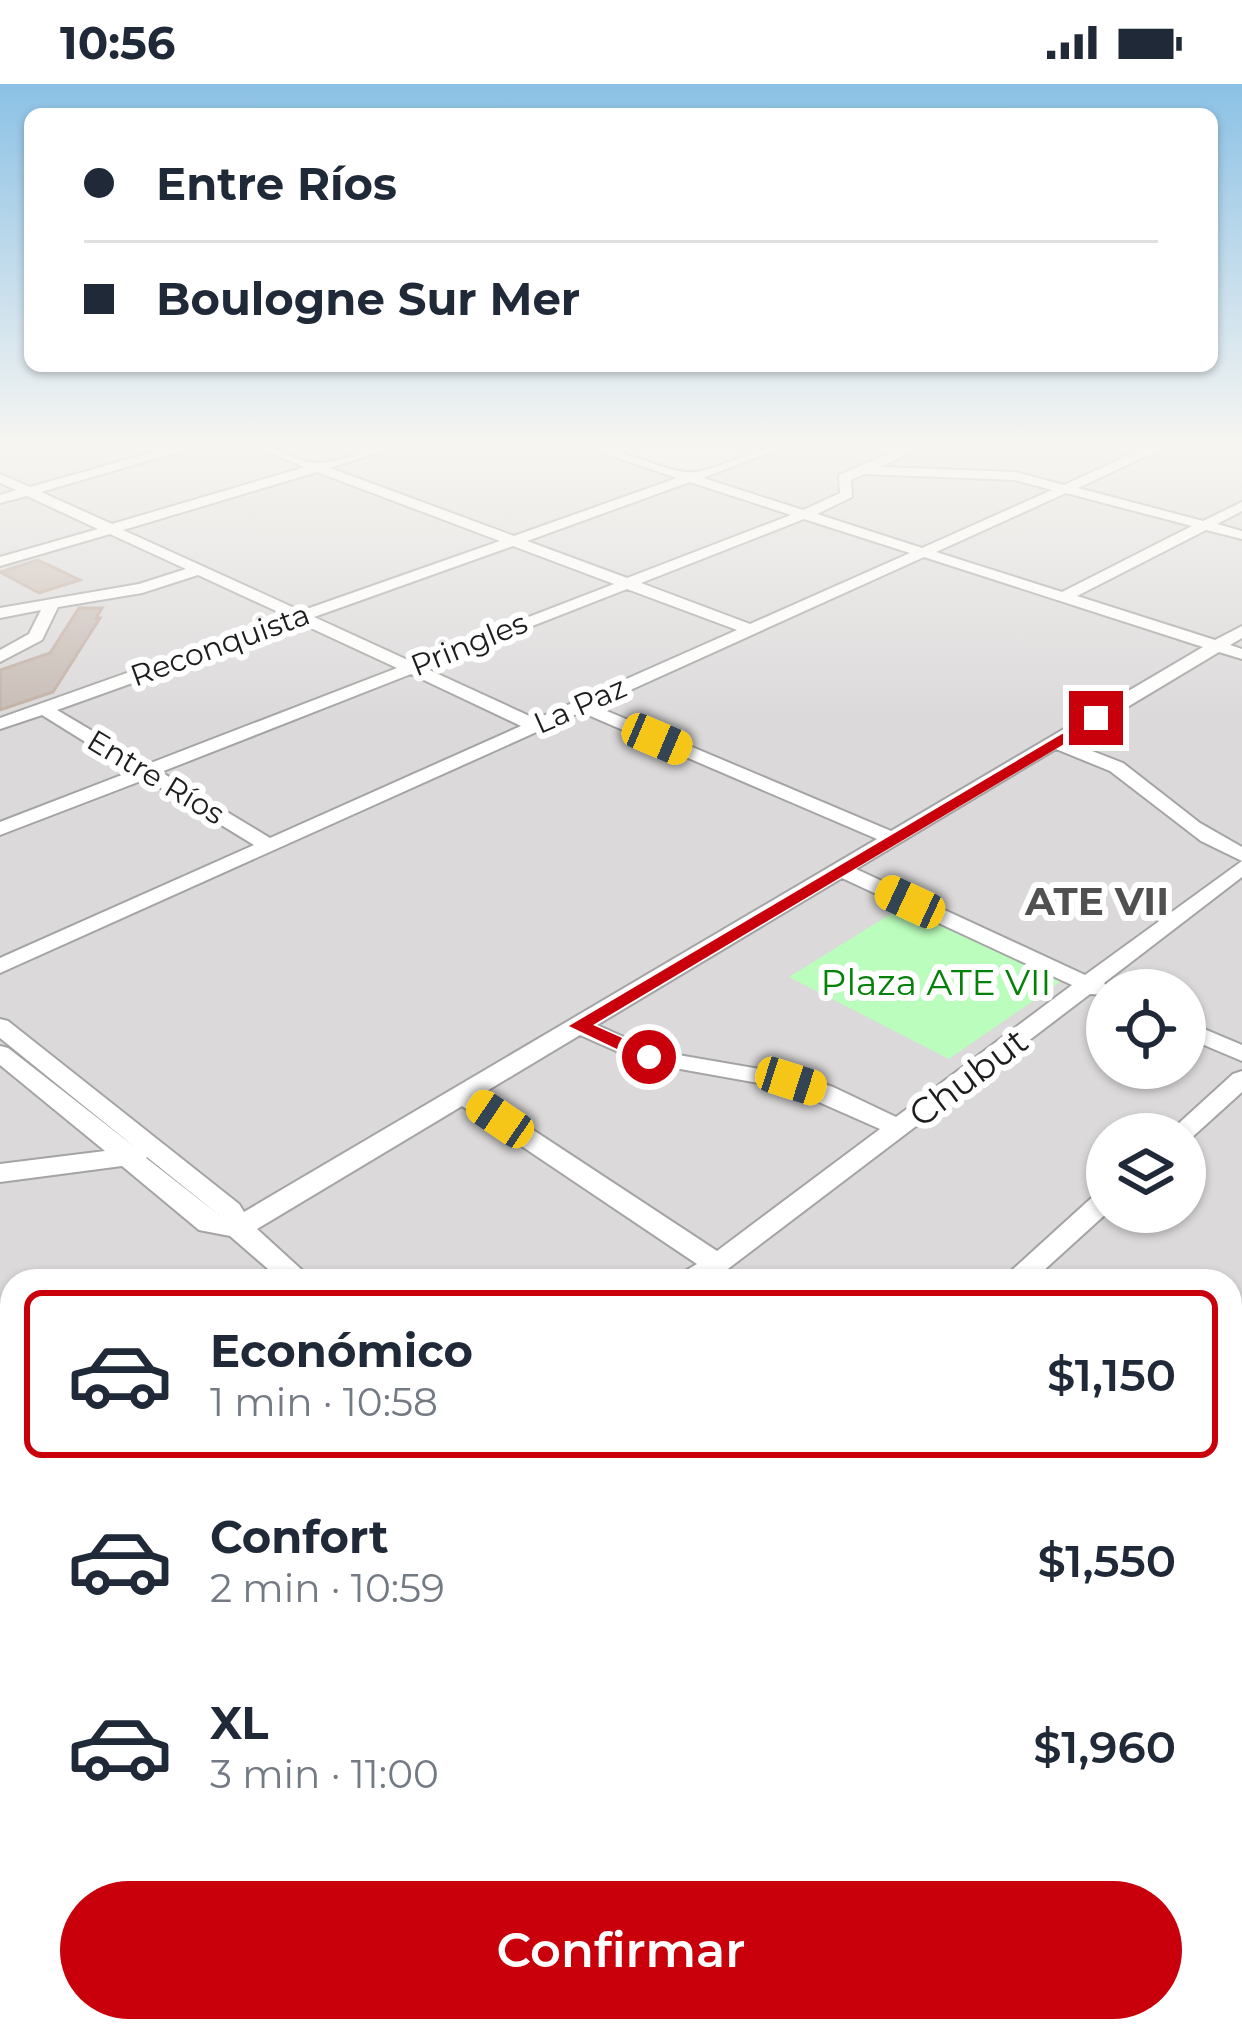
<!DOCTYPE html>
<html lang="es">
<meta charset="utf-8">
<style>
:root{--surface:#fff;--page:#f2f2f3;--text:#1f2937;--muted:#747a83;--line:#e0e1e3;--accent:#c9000b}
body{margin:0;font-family:Montserrat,sans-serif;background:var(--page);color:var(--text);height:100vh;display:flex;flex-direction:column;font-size:45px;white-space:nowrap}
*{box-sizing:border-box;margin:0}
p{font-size:39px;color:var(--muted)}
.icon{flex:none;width:66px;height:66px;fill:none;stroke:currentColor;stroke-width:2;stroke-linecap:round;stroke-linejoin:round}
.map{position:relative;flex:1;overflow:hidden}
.sheet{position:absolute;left:0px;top:1185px;width:1242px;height:774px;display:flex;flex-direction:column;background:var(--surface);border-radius:36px 36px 0 0;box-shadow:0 3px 9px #0004}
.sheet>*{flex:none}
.hud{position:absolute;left:24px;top:24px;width:1194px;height:264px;border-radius:18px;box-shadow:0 3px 9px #0004;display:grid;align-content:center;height:264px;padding:0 60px;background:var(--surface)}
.fabs{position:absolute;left:1086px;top:885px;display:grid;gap:24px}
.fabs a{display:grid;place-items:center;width:120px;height:120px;border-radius:50%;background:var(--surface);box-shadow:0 3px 9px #0004;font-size:60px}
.end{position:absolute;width:54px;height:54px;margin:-27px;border:15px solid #c9000b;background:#fff;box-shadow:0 0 0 6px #fff}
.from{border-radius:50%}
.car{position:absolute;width:36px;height:72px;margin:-36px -18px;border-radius:15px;box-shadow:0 0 9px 3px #0007;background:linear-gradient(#f5c518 24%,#345 0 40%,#f5c518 0 76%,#345 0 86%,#f5c518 0)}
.hud b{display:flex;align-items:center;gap:42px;height:114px;font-size:45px}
.hud b+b{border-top:3px solid var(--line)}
.hud i{width:30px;height:30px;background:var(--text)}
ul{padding:21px 0 0;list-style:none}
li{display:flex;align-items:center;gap:36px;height:168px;margin:0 24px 18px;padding:0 36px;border:6px solid transparent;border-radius:18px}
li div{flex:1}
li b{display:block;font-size:45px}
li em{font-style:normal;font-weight:600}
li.current{border-color:var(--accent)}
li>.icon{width:108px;height:108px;stroke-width:1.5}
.action{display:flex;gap:24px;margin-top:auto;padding:24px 60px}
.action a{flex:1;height:138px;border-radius:72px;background:var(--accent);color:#fff;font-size:48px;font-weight:600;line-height:138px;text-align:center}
.status{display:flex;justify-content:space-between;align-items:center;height:84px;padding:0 60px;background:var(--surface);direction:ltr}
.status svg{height:33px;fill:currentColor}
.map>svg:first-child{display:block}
.residential{fill:#dbd9da;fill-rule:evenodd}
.park{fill:#bafdbc}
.building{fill:#c7bbb5;stroke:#c1afa3;stroke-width:3}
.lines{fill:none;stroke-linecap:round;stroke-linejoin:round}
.street-casing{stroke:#a4a4a4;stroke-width:4}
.street{fill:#fff;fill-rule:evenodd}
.route{fill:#c9000b}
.labels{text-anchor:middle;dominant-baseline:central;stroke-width:12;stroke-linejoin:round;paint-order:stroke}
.far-street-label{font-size:30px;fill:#1d1d1d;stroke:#fff}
.park-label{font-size:36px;fill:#048108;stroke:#fff}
.street-label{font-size:36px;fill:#1d1d1d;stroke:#fff}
.neighbourhood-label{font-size:39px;font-weight:bold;fill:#505050;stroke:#fff}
</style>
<div class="status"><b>10:56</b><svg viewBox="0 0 49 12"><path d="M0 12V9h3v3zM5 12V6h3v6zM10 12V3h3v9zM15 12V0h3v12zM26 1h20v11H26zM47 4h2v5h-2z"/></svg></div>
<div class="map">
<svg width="1242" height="1959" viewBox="0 0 1242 1959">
<rect width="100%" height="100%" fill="#efeae1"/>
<path class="residential" d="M0 362H609L694 389 770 362H1242V1959H0ZM1107 906H1185V984H1107ZM1107 1050H1185V1128H1107ZM12 1197H1230V1947H12Z"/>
<path class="park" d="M910 818 1069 892 949 975 789 893Z"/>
<path class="building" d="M38 476 80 496 39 509 0 488Z
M79 524H102L96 534H100L53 608 0 626V586L50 569Z"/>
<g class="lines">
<g class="street-casing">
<path id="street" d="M0 362H11L0 368Z
M176 362H198L41 408 112 440 305 383 253 362C277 362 298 380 320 379 346 378 370 362 397 362L330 384 514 452 677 394 583 362C620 362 650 383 685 388 709 392 754 362 786 362L703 394 803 426 840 409 839 391 906 362H924L881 383 1015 388 1064 401 1150 362H1167L1078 404 1203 437 1242 418V427L1217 440 1242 447V455L1206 446 1077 512 1215 556 1242 542V554L1230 561 1242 565V575L1219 568 1069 658 1123 679 1200 739 1242 763V793L1104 899 1111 906H1107V911L1090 910 712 1197H676L680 1190 697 1180 462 1022 257 1145 314 1197H282L230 1152 199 1146 122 1082 0 1098V1080L105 1067 0 981V962L8 964 136 1064 0 954V935L8 937 239 1120 244 1128 877 755 581 628 0 889V874L254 761 146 695 0 751V738L132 687 42 631 0 645V634L287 532 198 491 142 509 58 523 42 556 0 578V566L29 550 41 526 0 534V524L139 500 186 485 110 450 0 482V473L98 445 27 412 0 419V411L16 406 0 399V390L30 403ZM317 388 500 457 301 527 123 446ZM864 390 1015 396 1052 406 922 464 817 430 852 413 851 396ZM690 398 791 431 627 494 527 457ZM1066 409 1192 442 1062 508 936 468ZM804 435 910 469 750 540 641 499ZM513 462 614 500 412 578 314 533ZM924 473 1203 563 891 747 595 622ZM627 505 737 546 536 635 425 584ZM300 539 397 584 148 680 57 626ZM411 590 521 642 270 754 161 688ZM1056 665 1110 687 1201 757 1242 777 1085 891 856 785ZM842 794 1072 901 896 1033 833 1003 800 992 655 967 597 941ZM580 951 641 978 787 1004 880 1045 717 1167 480 1011ZM147 1073 219 1131 146 1074Z
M1185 937 1242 961V977L1185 953Z
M1242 987V1008L1189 1056 1185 1057V1050H1167L1233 990Z
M1107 1105 1108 1128 1032 1197H1000L1098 1108Z
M12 1415V1441L0 1443V1417Z
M411 1947H453L454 1959H412Z
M735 1947H817L812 1959H730Z
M1161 1947H1212L1217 1959H1166Z"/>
</g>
<use href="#street" class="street"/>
</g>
<linearGradient id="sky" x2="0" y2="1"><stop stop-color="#8bc1e5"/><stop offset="0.57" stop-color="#f8f6f2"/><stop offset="1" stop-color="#f8f6f2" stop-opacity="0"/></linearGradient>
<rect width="1242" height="637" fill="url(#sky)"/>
<path class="route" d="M1096 630 1101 638 593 941 656 969V977H642L569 942Z"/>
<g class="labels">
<g class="far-street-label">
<text transform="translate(469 560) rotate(-22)">Pringles</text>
<text transform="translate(220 561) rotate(-20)">Reconquista</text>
<text transform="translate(580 621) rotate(-24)">La Paz</text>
<text transform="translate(156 693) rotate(31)">Entre Ríos</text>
</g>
<g class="park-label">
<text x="936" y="898">Plaza ATE VII</text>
</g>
<g class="street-label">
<text transform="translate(968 993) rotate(-37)">Chubut</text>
</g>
<g class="neighbourhood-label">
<text x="1097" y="817">ATE VII</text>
</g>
</g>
</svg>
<div class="fabs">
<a><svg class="icon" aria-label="locate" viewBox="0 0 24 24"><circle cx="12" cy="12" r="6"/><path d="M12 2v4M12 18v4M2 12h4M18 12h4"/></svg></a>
<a><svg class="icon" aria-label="layers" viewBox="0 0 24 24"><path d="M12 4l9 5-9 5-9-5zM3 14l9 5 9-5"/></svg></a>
</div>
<i class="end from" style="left:649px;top:973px"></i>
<i class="end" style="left:1096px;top:634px"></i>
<i class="car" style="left:657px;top:655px;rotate:113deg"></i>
<i class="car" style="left:910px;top:818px;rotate:295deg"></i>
<i class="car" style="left:791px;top:997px;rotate:108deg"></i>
<i class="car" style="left:500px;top:1035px;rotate:304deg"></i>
<div class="hud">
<b><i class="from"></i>Entre Ríos</b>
<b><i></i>Boulogne Sur Mer</b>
</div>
<section class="sheet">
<ul>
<li class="current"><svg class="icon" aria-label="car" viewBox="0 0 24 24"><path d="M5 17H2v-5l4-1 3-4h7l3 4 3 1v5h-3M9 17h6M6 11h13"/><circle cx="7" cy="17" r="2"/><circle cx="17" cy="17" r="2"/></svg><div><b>Económico</b><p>1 min · 10:58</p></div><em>$1,150</em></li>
<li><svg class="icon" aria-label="car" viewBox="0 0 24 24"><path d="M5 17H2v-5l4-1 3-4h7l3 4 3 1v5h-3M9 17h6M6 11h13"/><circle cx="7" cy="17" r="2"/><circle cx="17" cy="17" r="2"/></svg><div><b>Confort</b><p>2 min · 10:59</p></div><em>$1,550</em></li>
<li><svg class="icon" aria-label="car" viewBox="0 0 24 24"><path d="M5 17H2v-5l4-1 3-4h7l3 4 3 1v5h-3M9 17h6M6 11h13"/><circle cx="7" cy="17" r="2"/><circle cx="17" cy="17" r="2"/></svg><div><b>XL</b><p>3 min · 11:00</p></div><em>$1,960</em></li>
</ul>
<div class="action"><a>Confirmar</a></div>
</section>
</div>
